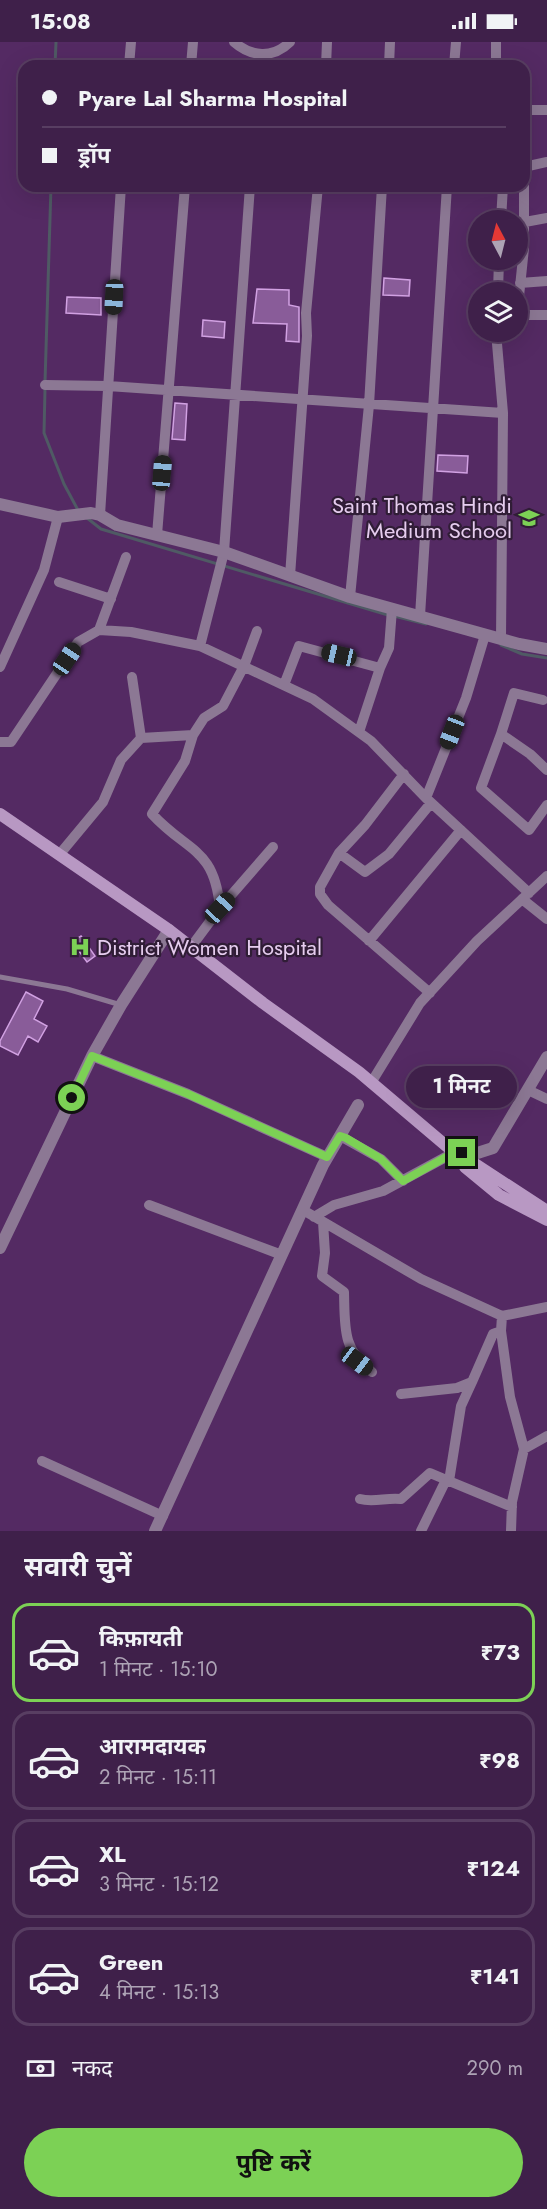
<!DOCTYPE html>
<html lang="hi">
<meta charset="utf-8">
<style>
:root{--surface:#3f204a;--page:#462851;--text:#f1f3f6;--muted:#ada3b5;--line:#583e62;--accent:#7cd155}
body{margin:0;font-family:Jost,"Noto Sans Devanagari",sans-serif;background:var(--page);color:var(--text);height:100vh;display:flex;flex-direction:column;font-size:22px;white-space:nowrap}
*{box-sizing:border-box;margin:0}
p{font-size:20px;color:var(--muted)}
.icon{flex:none;width:33px;height:33px;fill:none;stroke:currentColor;stroke-width:2;stroke-linecap:round;stroke-linejoin:round}
.map{position:relative;height:1489px;overflow:hidden}
.details{display:flex;flex-direction:column;background:var(--surface);flex:1}
.details>*{flex:none}
.guide{position:absolute;left:18px;top:18px;width:512px;height:132px;border-radius:18px;box-shadow:0 6px 24px #0002,0 0 0 2px var(--line);display:grid;align-content:center;height:132px;padding:0 24px;background:var(--surface)}
.needle{width:39px;rotate:353deg}
.controls{position:absolute;left:468px;top:168px;display:grid;gap:12px}
.controls a{display:grid;place-items:center;width:60px;height:60px;border-radius:50%;background:var(--surface);box-shadow:0 6px 24px #0002,0 0 0 2px var(--line);font-size:30px}
.end{position:absolute;width:27px;height:27px;margin:-14px;border:8px solid #7cd155;background:#111;box-shadow:0 0 0 3px #111}
.from{border-radius:50%}
.bubble{position:absolute;height:42px;border-radius:21px;background:var(--surface);box-shadow:0 6px 24px #0002,0 0 0 2px var(--line);font-size:20px;font-weight:700;line-height:42px;text-align:center}
.car{position:absolute;width:18px;height:36px;margin:-18px -9px;border-radius:8px;box-shadow:0 0 4px 2px #0007;background:linear-gradient(#222 24%,#8ab4d8 0 40%,#222 0 76%,#8ab4d8 0 86%,#222 0)}
.guide b{display:flex;align-items:center;gap:21px;height:57px;font-size:22px}
.guide b+b{border-top:2px solid var(--line)}
.guide i{width:15px;height:15px;background:var(--text)}
ul{padding:0;list-style:none}
li{display:flex;align-items:center;gap:18px;height:99px;margin:0 12px 9px;padding:0 12px;border:3px solid var(--line);border-radius:18px}
li div{flex:1}
li b{display:block;font-size:22px}
li em{font-style:normal;font-weight:700}
li.current{border-color:var(--accent)}
li>.icon{width:54px;height:54px;stroke-width:1.5}
h2{padding:0 24px;font-size:27px;line-height:72px}
.pay{display:flex;align-items:center;gap:15px;height:66px;padding:0 24px;font-size:22px}
.pay p{margin-inline-start:auto}
.cta{display:flex;gap:12px;margin-top:auto;padding:12px 24px}
.cta a{flex:1;height:69px;border-radius:36px;background:var(--accent);color:#111;font-size:24px;font-weight:700;line-height:69px;text-align:center}
.status{display:flex;justify-content:space-between;align-items:center;height:42px;padding:0 30px;background:var(--surface);direction:ltr}
.status svg{height:16px;fill:currentColor}
.map>svg:first-child{display:block}
.lines{fill:none;stroke-linecap:round;stroke-linejoin:round}
.stream{stroke:#4f5a64;stroke-width:3}
.building{fill:#895c99;stroke:#d1a1e2;stroke-width:1.5}
.service{stroke:#8c7894;stroke-width:5}
.minor{stroke:#8c7894;stroke-width:10}
.tertiary{stroke:#8c7894;stroke-width:12}
.secondary{stroke:#b898c3;stroke-width:12}
.route{stroke:#7cd155;stroke-width:8}
.labels{text-anchor:middle;dominant-baseline:central;stroke-width:4.5;stroke-linejoin:round;paint-order:stroke}
.poi-label{font-size:22px;fill:#e6cdef;stroke:#301d36;text-anchor:end}
</style>
<div class="status"><b>15:08</b><svg viewBox="0 0 49 12"><path d="M0 12V9h3v3zM5 12V6h3v6zM10 12V3h3v9zM15 12V0h3v12zM26 1h20v11H26zM47 4h2v5h-2z"/></svg></div>
<div class="map">
<svg width="547" height="1489" viewBox="0 0 547 1489">
<rect width="100%" height="100%" fill="#542a63"/>
<g class="lines">
<path class="stream" d="M55 24 56 0
M45 340 51 144
M45 347 44 391 64 442 79 470
M87 476 101 487 388 573
M394 574 426 582
M501 603 522 612 547 616"/>
</g>
<path class="building" d="M384 236 410 238 409 254 383 253Z
M257 247 289 248V263L299 265V300L286 299 287 282 253 281Z
M67 255 101 256V273L66 271Z
M203 278 225 280 224 296 202 294Z
M175 361 187 362 185 398 172 397Z
M438 413 468 414 467 431 437 429Z
M81 894 95 914 87 920 72 900Z
M26 950 43 959 34 977 47 984 38 1000 28 994 18 1013 0 1004V999Z"/>
<g class="lines">
<path class="service" d="M0 935 67 947 121 963"/>
<path class="minor" d="M234 0C251 15 273 17 290 0
M129 24 131 0
M191 24 193 0
M326 24 327 0
M389 24 390 0
M454 24 456 0
M496 24V0
M524 68H547
M524 125 547 120
M501 178 503 144
M525 180 547 176
M520 241 547 239
M498 250 499 218
M518 264 524 206V124
M518 273H547
M496 290 503 371 501 597
M45 343 108 344 503 371
M100 473 121 144
M157 493 185 144
M290 534 307 294 306 271 318 144
M59 540 111 557
M350 555 369 363 382 144
M420 574 447 144
M99 588 126 515
M200 604 313 657 371 699 426 756 529 851
M0 625 44 528 58 475
M380 626 389 606 392 567
M132 635 141 696
M284 643 299 604 380 626 359 690
M501 692 514 651 543 658
M0 700H11L78 600 99 588 131 590 200 604 224 510 250 144
M547 728 530 712 501 692 481 746 529 788 547 763
M404 732 365 783 339 811 320 845V852L328 863 430 951
M426 756 466 656 485 593
M339 811 365 830 389 812 431 761
M59 813 103 760 121 718 141 696 193 693 204 676 223 664 244 624 257 589
M522 857 547 877
M220 866 273 805
M369 899 461 788
M191 905 220 866C214 805 188 811 152 772L185 719 193 693
M92 1014 188 1052 327 1115
M371 1041 420 961 477 899 547 834
M528 1048 547 1057
M340 1094 381 1117 403 1139
M149 1163 282 1213
M303 1168 421 1237 502 1274 547 1265
M314 1175 334 1163 383 1149 455 1110
M323 1180 325 1211 322 1234 344 1250C345 1285 342 1308 372 1330
M502 1274 501 1289 510 1355 524 1407 512 1460 511 1489
M472 1340 461 1364 449 1439 512 1465
M401 1352 457 1346 472 1340 493 1292 501 1289
M524 1407 547 1394
M42 1419 163 1474
M360 1457C374 1461 387 1455 401 1457L430 1431 449 1439
M421 1489 446 1438"/>
<path class="tertiary" d="M0 462 58 475 91 471 100 473 117 483 224 510 350 555 519 602 547 607
M468 1114 493 1106 547 1015
M0 1206 92 1014 121 963 169 888
M155 1489 323 1123 358 1063"/>
<path class="secondary" d="M0 772 169 888 263 961 359 1030 457 1113
M469 1118 547 1169
M465 1125 499 1153 547 1178"/>
</g>
<g class="lines">
<path class="route" d="M72 1056 92 1014 188 1052 327 1115 340 1094 346 1096 381 1117 403 1139 455 1110 458 1113 462 1111"/>
</g>
<defs>
<g id="school-bare" transform="scale(1.62)"><path d="M0-5L7-2L0 1L-7-2ZM-4 1L0 2.5L4 1V4Q0 6-4 4Z" fill="#7cd155" stroke="#301d36" stroke-width="2.5" paint-order="stroke"/></g>
<g id="hospital-bare" transform="scale(1.62)"><path d="M-5-5h3v3.5h4V-5h3V5h-3V1.5h-4V5h-3Z" fill="#7cd155" stroke="#301d36" stroke-width="2.5" paint-order="stroke"/></g>
</defs>
<g fill-rule="evenodd">
<use href="#school-bare" x="529" y="476"/>
<use href="#hospital-bare" x="80" y="905"/>
</g>
<g class="labels">
<g class="poi-label">
<text x="512" y="463">Saint Thomas Hindi<tspan x="512" dy="25">Medium School</tspan></text>
<text x="97" y="905" text-anchor="start">District Women Hospital</text>
</g>
</g>
</svg>
<div class="controls">
<a><svg class="needle" viewBox="-14 -14 28 28"><path d="M0-13l5 13h-10z" fill="#e53935"/><path d="M0 13l5-13h-10z" fill="#ada3b5"/></svg></a>
<a><svg class="icon" aria-label="layers" viewBox="0 0 24 24"><path d="M12 4l9 5-9 5-9-5zM3 14l9 5 9-5"/></svg></a>
</div>
<i class="end from" style="left:72px;top:1056px"></i>
<i class="end" style="left:462px;top:1111px"></i>
<div class="bubble" style="left:406px;top:1024px;width:111px">1 मिनट</div>
<i class="car" style="left:114px;top:255px;rotate:183deg"></i>
<i class="car" style="left:162px;top:431px;rotate:5deg"></i>
<i class="car" style="left:339px;top:613px;rotate:283deg"></i>
<i class="car" style="left:67px;top:617px;rotate:34deg"></i>
<i class="car" style="left:452px;top:690px;rotate:201deg"></i>
<i class="car" style="left:220px;top:866px;rotate:43deg"></i>
<i class="car" style="left:357px;top:1319px;rotate:127deg"></i>
<div class="guide">
<b><i class="from"></i>Pyare Lal Sharma Hospital</b>
<b><i></i>ड्रॉप</b>
</div>
</div>
<section class="details">
<h2>सवारी चुनें</h2>
<ul>
<li class="current"><svg class="icon" aria-label="car" viewBox="0 0 24 24"><path d="M5 17H2v-5l4-1 3-4h7l3 4 3 1v5h-3M9 17h6M6 11h13"/><circle cx="7" cy="17" r="2"/><circle cx="17" cy="17" r="2"/></svg><div><b>किफ़ायती</b><p>1 मिनट · 15:10</p></div><em>₹73</em></li>
<li><svg class="icon" aria-label="car" viewBox="0 0 24 24"><path d="M5 17H2v-5l4-1 3-4h7l3 4 3 1v5h-3M9 17h6M6 11h13"/><circle cx="7" cy="17" r="2"/><circle cx="17" cy="17" r="2"/></svg><div><b>आरामदायक</b><p>2 मिनट · 15:11</p></div><em>₹98</em></li>
<li><svg class="icon" aria-label="car" viewBox="0 0 24 24"><path d="M5 17H2v-5l4-1 3-4h7l3 4 3 1v5h-3M9 17h6M6 11h13"/><circle cx="7" cy="17" r="2"/><circle cx="17" cy="17" r="2"/></svg><div><b>XL</b><p>3 मिनट · 15:12</p></div><em>₹124</em></li>
<li><svg class="icon" aria-label="car" viewBox="0 0 24 24"><path d="M5 17H2v-5l4-1 3-4h7l3 4 3 1v5h-3M9 17h6M6 11h13"/><circle cx="7" cy="17" r="2"/><circle cx="17" cy="17" r="2"/></svg><div><b>Green</b><p>4 मिनट · 15:13</p></div><em>₹141</em></li>
</ul>
<div class="pay"><svg class="icon" aria-label="cash" viewBox="0 0 24 24"><path d="M3 7h18v10H3z"/><circle cx="12" cy="12" r="2"/></svg>नकद<p>290 m</p></div>
<div class="cta"><a>पुष्टि करें</a></div>
</section>
